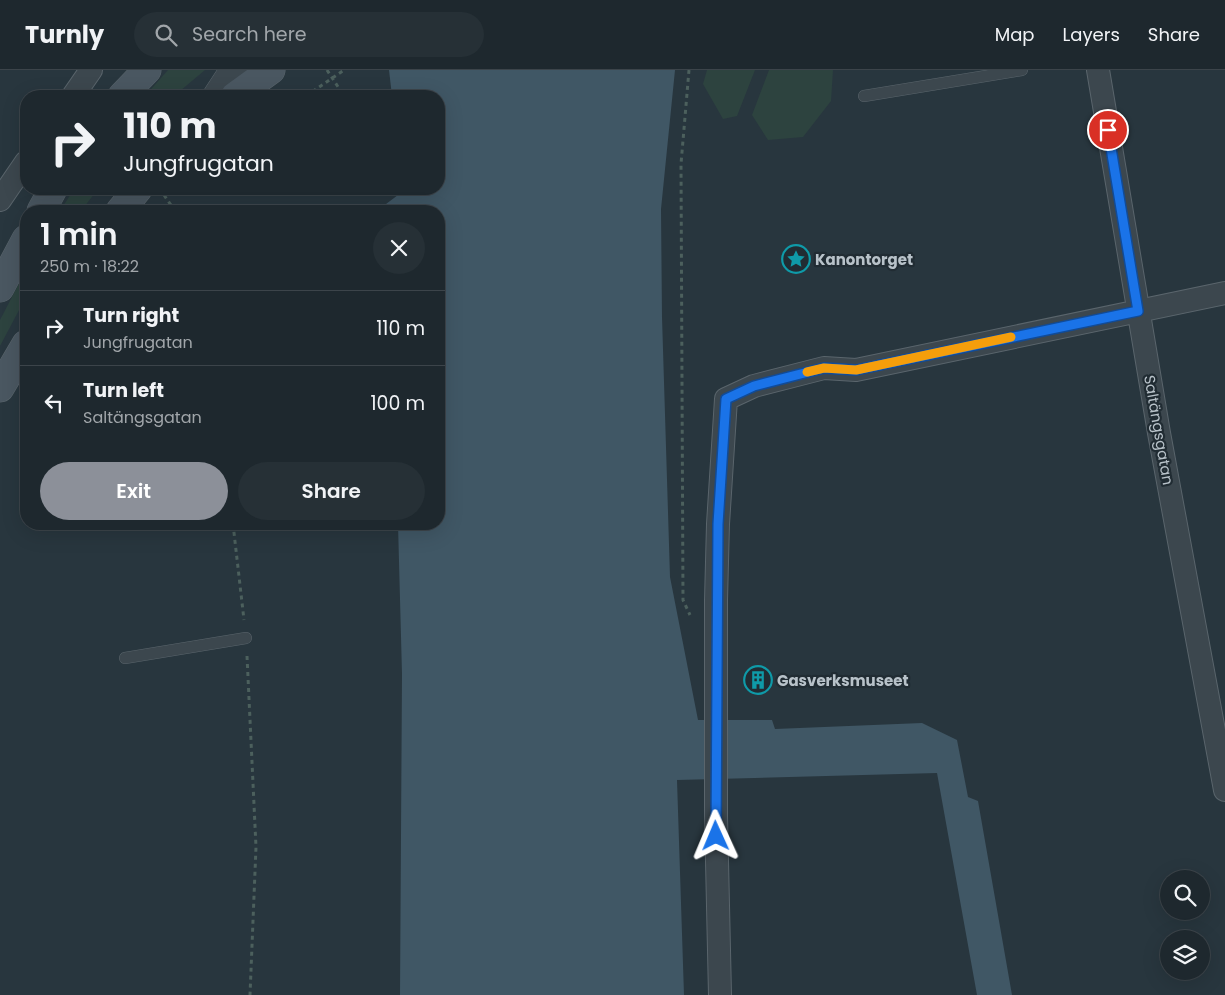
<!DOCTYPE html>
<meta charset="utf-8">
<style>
:root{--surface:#1e282e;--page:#263036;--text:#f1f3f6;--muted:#a1a6aa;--line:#3c444a;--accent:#8c9099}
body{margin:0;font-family:Poppins,sans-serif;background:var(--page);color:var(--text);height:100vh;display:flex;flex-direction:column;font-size:19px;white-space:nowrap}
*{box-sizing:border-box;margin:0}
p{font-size:16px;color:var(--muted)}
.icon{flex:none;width:28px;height:28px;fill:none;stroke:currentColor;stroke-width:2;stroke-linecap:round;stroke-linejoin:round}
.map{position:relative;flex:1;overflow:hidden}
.details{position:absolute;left:20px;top:135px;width:425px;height:325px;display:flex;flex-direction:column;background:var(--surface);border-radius:20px;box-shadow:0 5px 20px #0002,0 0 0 1px var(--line)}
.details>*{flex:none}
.banner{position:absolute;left:20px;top:20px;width:425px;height:105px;border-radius:20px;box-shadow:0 5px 20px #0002,0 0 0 1px var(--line);background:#1e282e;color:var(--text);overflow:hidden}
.buttons{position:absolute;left:1160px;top:800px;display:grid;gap:10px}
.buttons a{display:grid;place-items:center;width:50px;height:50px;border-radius:50%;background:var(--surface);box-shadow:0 5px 20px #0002,0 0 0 1px var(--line);font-size:25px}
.pin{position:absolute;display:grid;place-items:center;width:42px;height:42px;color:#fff;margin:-21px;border:2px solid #fff;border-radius:50%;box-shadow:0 1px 5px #0007}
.me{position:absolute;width:55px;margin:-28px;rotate:359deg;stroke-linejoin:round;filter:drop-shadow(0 0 4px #0008)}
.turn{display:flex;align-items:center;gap:18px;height:105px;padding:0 20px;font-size:22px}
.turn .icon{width:65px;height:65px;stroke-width:2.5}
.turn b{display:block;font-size:35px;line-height:42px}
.round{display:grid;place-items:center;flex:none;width:52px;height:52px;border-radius:26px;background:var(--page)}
.summary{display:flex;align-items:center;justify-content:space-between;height:85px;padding:0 20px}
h1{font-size:30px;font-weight:600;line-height:38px}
.action{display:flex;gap:10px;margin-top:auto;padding:10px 20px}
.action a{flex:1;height:58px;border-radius:30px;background:var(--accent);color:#fff;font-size:20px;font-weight:600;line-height:58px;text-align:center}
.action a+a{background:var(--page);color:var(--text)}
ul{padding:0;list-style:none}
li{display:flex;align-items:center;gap:15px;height:75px;padding:0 20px;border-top:1px solid var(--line)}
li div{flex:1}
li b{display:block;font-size:19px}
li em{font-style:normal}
header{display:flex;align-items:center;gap:30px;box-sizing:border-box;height:70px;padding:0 25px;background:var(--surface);border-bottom:1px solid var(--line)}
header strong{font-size:24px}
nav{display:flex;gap:28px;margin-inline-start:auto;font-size:18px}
.search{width:350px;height:45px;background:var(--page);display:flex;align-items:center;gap:12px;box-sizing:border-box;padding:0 18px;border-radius:28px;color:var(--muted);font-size:19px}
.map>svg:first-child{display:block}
.green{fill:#2d433f}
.water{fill:#405765}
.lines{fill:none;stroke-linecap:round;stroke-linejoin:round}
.service-casing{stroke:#5a656c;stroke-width:12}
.minor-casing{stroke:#5a656c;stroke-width:24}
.tertiary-casing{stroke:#5a656c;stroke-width:29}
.secondary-casing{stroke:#5a656c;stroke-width:29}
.path{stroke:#4c605d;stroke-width:3;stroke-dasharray:4 4;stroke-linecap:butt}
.service{stroke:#3c474e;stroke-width:11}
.minor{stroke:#3c474e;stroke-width:22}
.tertiary{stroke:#3c474e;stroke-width:28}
.secondary{stroke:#4a5761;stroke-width:28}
.route-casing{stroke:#114b97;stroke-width:12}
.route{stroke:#1a73e8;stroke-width:9}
.slow{stroke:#f59e0b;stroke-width:9}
.labels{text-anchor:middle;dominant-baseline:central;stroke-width:4.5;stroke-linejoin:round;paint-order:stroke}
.poi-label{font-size:15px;font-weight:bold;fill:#b8c2c9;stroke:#212c33;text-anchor:start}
.street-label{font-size:15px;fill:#b8c2c9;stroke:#212c33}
</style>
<header>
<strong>Turnly</strong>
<div class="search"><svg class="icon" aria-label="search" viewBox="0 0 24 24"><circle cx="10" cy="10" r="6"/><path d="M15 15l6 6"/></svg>Search here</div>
<nav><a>Map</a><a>Layers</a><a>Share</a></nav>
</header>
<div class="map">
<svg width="1225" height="925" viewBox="0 0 1225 925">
<rect width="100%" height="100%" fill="#28363e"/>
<!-- green -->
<path class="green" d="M168 0H205L174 26H145Z
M707 0H755L737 46 723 49 703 14Z
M769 0H833L831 31 803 67 768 70 752 45Z
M74 119H98L81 141H60Z
M26 200V227L0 276V250Z"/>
<!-- water -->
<path class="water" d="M389 0H675L661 139 662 247 670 507 698 650H772L775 659 922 653 957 670 968 727 978 731 1012 925H977L937 703 677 710 684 925H400L402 604 398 454H439V141H386V134L398 125 394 119H439V26H392Z"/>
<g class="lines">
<defs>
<path id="service" d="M864 26 1022 0
M125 588 246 568"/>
<path id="minor" d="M1098 0 1159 363 1225 720
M73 26 91 0
M0 130 26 92
M720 925 716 746V530L718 454 726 329 754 316 824 298 856 300 1225 223"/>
<path id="tertiary" d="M217 26 234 0"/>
<path id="secondary" d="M122 26 147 0
M235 26 271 0
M41 141 53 119
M120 141 138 119
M0 218 26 169
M0 318 26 274"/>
</defs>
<!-- service casing -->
<use href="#service" class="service-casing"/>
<!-- minor casing -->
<use href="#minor" class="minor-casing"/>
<!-- tertiary casing -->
<use href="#tertiary" class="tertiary-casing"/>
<!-- secondary casing -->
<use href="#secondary" class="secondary-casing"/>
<!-- path -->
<path class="path" d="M327 0 344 26
M689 0 681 94 683 530 690 545
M306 26 344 0
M164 125 175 141
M165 125 201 119
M233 454 244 550
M247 586 256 777 250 925"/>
<!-- service -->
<use href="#service" class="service"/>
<!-- minor -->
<use href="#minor" class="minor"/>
<!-- tertiary -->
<use href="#tertiary" class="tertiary"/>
<!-- secondary -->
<use href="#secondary" class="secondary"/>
</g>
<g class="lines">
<defs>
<path id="route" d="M716 766 718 454 726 329 754 316 824 298 856 300 1138 241 1108 60"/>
</defs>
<!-- route casing -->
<use href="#route" class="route-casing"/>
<!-- route -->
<use href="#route" class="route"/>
<!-- slow -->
<path class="slow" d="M807 302 824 298 856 300 1011 267"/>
</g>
<!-- icons -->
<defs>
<symbol id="sight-ring" viewBox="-11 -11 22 22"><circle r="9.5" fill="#212c33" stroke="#0f9aa8" stroke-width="1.5"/><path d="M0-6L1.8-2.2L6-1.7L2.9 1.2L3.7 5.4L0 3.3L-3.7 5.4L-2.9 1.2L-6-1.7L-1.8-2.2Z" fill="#0f9aa8"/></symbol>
<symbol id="building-ring" viewBox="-11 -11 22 22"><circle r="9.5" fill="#212c33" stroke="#0f9aa8" stroke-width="1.5"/><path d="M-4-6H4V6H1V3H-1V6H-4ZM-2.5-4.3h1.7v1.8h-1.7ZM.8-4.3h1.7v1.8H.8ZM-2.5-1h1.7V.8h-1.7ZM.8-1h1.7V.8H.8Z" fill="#0f9aa8"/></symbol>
</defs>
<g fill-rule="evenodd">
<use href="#sight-ring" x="780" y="173" width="32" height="32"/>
<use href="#building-ring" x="742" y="594" width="32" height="32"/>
</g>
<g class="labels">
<!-- poi labels -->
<g class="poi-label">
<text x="815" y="189">Kanontorget</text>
<text x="777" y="610">Gasverksmuseet</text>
</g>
<!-- street labels -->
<g class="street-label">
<text transform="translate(1159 360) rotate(80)">Saltängsgatan</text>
</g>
</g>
</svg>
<div class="buttons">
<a><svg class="icon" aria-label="search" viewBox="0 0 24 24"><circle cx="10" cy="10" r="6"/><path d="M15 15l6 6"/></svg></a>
<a><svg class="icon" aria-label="layers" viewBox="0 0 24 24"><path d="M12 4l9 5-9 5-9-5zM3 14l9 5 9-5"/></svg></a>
</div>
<div class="pin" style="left:1108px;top:60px;background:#d93025"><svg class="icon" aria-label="arrive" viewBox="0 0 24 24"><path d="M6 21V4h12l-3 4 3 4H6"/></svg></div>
<svg class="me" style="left:716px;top:766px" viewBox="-20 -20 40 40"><path d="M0-17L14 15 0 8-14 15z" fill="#1a73e8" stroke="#fff" stroke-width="4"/></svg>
<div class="banner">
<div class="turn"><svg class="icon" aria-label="right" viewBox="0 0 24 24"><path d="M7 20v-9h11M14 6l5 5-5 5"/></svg><div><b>110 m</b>Jungfrugatan</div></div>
</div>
<section class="details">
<div class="summary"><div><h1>1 min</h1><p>250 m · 18:22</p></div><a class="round"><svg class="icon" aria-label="close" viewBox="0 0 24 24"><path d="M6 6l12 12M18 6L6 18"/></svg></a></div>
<ul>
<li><svg class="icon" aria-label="right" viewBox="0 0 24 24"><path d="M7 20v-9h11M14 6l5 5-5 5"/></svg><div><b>Turn right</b><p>Jungfrugatan</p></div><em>110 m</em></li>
<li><svg class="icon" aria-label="left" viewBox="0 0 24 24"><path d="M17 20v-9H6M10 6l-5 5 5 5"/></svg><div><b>Turn left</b><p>Saltängsgatan</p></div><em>100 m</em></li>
</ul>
<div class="action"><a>Exit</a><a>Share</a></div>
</section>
</div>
